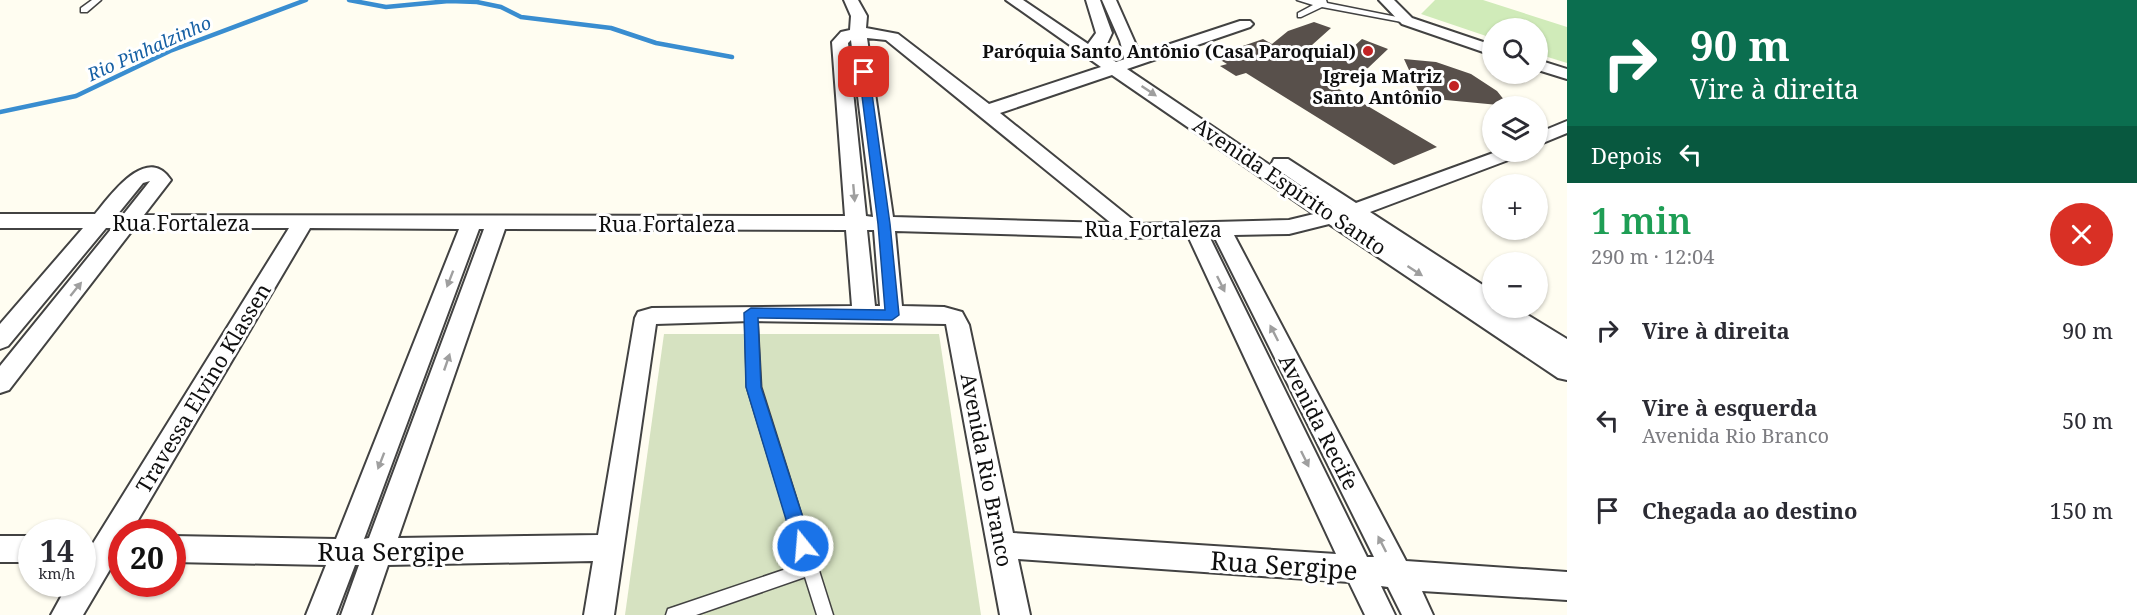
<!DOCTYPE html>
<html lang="pt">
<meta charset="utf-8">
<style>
:root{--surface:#fff;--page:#f2f2f3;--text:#2b2b33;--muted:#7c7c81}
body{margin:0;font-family:"Noto Serif",serif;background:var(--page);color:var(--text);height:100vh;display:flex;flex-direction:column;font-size:22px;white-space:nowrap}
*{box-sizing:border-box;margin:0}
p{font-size:20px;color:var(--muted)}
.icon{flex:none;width:33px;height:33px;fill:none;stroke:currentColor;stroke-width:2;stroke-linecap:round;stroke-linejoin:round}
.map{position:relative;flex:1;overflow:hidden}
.side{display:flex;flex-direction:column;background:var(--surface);width:570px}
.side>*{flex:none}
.guide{background:#0b6e4f;color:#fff;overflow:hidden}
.fabs{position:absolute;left:1482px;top:18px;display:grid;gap:12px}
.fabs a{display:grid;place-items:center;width:66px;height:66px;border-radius:50%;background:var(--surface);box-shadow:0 2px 4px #0004;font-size:30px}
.speed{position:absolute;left:18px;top:519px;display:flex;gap:12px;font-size:30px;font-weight:700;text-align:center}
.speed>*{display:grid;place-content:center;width:78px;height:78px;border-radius:50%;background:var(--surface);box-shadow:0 2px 4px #0004;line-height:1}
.speed small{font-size:15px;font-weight:400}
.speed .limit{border:9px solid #d22;background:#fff;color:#111}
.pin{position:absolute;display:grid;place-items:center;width:51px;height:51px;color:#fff;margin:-26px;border-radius:12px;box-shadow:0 3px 9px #0006}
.me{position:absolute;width:66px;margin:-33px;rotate:343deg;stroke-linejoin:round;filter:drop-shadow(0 0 4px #0008)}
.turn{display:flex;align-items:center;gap:21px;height:126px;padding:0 24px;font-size:27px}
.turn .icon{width:78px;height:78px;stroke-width:2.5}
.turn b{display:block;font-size:42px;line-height:51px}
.then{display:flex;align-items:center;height:57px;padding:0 24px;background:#0003;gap:12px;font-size:22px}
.round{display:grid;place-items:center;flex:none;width:63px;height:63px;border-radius:32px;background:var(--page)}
.summary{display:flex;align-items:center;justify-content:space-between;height:102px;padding:0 24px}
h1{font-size:36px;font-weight:600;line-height:45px;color:#1e9e55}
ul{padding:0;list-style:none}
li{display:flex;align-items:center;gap:18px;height:90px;padding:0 24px}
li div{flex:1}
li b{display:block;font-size:22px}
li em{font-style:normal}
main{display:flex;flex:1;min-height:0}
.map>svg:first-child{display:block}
.green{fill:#d0ebb9}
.cemetery{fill:#d6e2c1}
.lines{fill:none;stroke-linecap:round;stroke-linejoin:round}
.stream{stroke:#398dd0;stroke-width:4.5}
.building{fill:#58504b}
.service-casing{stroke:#424242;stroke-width:3}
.minor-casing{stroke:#424242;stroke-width:4}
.service{fill:#fff;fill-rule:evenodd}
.minor{fill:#fff;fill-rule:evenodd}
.oneway{fill:#9f9f9f}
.route{fill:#1a73e8;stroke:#114b97;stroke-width:1.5}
.poi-dot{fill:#c22324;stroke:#fff;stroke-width:2}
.labels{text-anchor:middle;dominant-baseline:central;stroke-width:6;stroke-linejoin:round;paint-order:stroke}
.far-water-label{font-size:18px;font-style:italic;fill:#155fa4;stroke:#fff}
.far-poi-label{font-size:18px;font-weight:bold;fill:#0f0f0f;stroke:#fff;text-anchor:end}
.street-label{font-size:21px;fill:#0f0f0f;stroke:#fff}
.near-street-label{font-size:26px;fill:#0f0f0f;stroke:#fff}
</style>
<main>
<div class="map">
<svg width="1567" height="615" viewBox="0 0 1567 615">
<rect width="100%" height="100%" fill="#fffdf1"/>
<!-- green -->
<path class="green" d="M1435 0H1483L1567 27V63L1538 54V28H1492V38L1421 14Z"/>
<!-- cemetery -->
<path class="cemetery" d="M664 334H939L981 615H625Z"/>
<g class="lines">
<!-- stream -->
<path class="stream" d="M349 0 386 7 449 1 477 2 501 7 521 17 611 28 656 43 732 57
M0 112 76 96 170 51 306 0"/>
</g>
<!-- building -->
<path class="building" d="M1314 22 1331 28 1312 45 1339 60 1362 39 1388 49 1368 68 1327 82 1437 147 1394 165 1246 73 1236 76 1220 66 1227 64 1214 56 1263 39 1272 44 1288 31Z
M1404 59 1436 62 1471 74 1497 91 1509 106 1435 99 1419 92Z"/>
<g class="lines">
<defs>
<path id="service" d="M92 0H101L87 12H81V8Z
M1297 0H1326L1327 3 1407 19 1411 21 1407 23 1322 7 1301 17H1298V13L1313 5Z
M751 309 757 313 761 387 833 615H817L805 577 696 615H666L668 609 674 607 801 564 747 387 745 313Z"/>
<path id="minor" d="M844 0H858L867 16 866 28 898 34 989 104 1101 67 1006 0H1023L1088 44 1096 33 1086 0H1100L1112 33 1106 46 1099 51 1116 62 1125 59 1120 41 1102 0H1116L1140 54 1240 21H1250L1253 24 1250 27 1127 69 1335 209 1274 167 1272 163 1274 159H1288L1356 203 1496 152H1521L1519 156 1370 212 1492 291V308H1516L1567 339V380L1558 378 1329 224 1289 234 1234 235 1406 561 1567 572V600L1422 591 1433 615H1402L1388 587 1381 586 1395 615H1365L1349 582 1018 559 1030 615H1000L946 324 751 321 656 324 614 615H584L593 561 388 565 371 615H341L359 565H355L336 615H306L326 565 172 562V536L336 539 459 229 310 228 131 532H122V549L83 615H51L68 584H82V561L289 228H134L9 390 0 393V366L112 228H106L8 346 0 349V324L83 228H0V214H95C110 196 147 143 171 180L144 215 845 216 832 42 841 32 850 30 851 16ZM867 38 886 40 1111 223 893 217ZM851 40 873 217 866 216 848 43ZM1112 75 1314 214 1289 220 1138 224 1000 113ZM150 181 123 215H117L143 183ZM479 229H484L369 538 364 539ZM505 229 846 230 852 306 652 308 638 312 635 318 598 535 398 538ZM867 230H874L880 306H875ZM895 231 1133 238 1188 236 1336 554 1013 533 969 325 962 312 944 307 902 306ZM1209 236H1214L1374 557H1367Z
M1379 0H1394L1412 18 1492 45V55L1402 24Z
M1538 60 1567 69V79L1538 70Z
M1567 121V133L1538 145V133Z
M0 536H32V562H0Z"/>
</defs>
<!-- service casing -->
<use href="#service" class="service-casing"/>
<!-- minor casing -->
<use href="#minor" class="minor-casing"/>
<!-- service -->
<use href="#service" class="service"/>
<!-- minor -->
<use href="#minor" class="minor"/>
</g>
<!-- one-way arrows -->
<defs><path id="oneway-solid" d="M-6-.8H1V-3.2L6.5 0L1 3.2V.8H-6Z" transform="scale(1.5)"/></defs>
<g class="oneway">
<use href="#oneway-solid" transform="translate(1149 91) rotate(34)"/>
<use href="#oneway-solid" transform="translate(854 193) rotate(85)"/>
<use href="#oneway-solid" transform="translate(1415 271) rotate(33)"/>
<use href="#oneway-solid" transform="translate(450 279) rotate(111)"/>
<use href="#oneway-solid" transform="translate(1221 284) rotate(64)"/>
<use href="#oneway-solid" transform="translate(76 289) rotate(-51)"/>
<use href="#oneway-solid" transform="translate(1274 333) rotate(-117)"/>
<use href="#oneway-solid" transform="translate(447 362) rotate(-71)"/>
<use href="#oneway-solid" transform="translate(1305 459) rotate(64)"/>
<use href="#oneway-solid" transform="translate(381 461) rotate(111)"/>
<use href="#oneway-solid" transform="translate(1382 544) rotate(-117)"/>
</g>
<!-- route -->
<path class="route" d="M864 69 869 72 890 224 899 315 892 320 758 318 761 387 812 546 809 552 803 554 797 552 794 546 746 387 744 313 751 308 885 310 878 224 859 72Z"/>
<!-- markers -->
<g class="poi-dot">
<circle cx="1368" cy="51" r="6"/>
<circle cx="1454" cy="86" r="6"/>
</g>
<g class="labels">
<!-- far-water labels -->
<g class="far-water-label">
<text transform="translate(149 48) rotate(-24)">Rio Pinhalzinho</text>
</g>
<!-- far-poi labels -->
<g class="far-poi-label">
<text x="1356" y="51">Paróquia Santo Antônio (Casa Paroquial)</text>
<text x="1442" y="76">Igreja Matriz<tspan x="1442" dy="21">Santo Antônio</tspan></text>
</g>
<!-- street labels -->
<g class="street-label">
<text transform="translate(1290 186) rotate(34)">Avenida Espírito Santo</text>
<text x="181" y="223">Rua Fortaleza</text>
<text x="667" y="224">Rua Fortaleza</text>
<text x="1153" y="229">Rua Fortaleza</text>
<text transform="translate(203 388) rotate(-59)">Travessa Elvino Klassen</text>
<text transform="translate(1319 422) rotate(63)">Avenida Recife</text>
<text transform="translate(987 470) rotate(79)">Avenida Rio Branco</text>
</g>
<!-- near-street labels -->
<g class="near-street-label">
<text x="391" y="551">Rua Sergipe</text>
<text transform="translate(1284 565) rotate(4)">Rua Sergipe</text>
</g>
</g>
</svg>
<div class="fabs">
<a><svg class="icon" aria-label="search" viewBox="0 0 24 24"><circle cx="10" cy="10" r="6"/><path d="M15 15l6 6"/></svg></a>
<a><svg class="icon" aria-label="layers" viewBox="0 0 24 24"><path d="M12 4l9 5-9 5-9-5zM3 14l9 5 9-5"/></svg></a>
<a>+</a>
<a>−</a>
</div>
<div class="speed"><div>14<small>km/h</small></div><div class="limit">20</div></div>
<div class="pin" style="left:864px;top:72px;background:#d93025"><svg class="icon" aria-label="arrive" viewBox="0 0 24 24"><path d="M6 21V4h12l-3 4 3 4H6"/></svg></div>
<svg class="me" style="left:803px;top:546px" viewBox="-20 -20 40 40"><circle r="17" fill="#1a73e8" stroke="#fff" stroke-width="3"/><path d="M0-11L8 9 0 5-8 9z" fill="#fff"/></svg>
</div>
<section class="side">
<div class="guide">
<div class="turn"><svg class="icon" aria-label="right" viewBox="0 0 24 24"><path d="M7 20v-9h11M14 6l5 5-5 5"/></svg><div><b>90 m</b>Vire à direita</div></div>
<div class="then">Depois<svg class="icon" aria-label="left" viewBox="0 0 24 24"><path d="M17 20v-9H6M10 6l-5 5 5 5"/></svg></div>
</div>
<div class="summary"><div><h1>1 min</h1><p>290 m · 12:04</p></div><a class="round" style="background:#d93025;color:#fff"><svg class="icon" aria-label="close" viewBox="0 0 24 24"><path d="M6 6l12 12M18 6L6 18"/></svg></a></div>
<ul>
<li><svg class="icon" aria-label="right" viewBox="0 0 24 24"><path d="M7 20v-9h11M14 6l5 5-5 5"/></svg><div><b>Vire à direita</b></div><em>90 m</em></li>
<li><svg class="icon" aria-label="left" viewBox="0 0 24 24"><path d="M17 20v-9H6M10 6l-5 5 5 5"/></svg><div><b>Vire à esquerda</b><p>Avenida Rio Branco</p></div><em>50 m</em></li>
<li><svg class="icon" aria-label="arrive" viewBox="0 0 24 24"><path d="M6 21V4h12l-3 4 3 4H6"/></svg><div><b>Chegada ao destino</b></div><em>150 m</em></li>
</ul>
</section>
</main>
